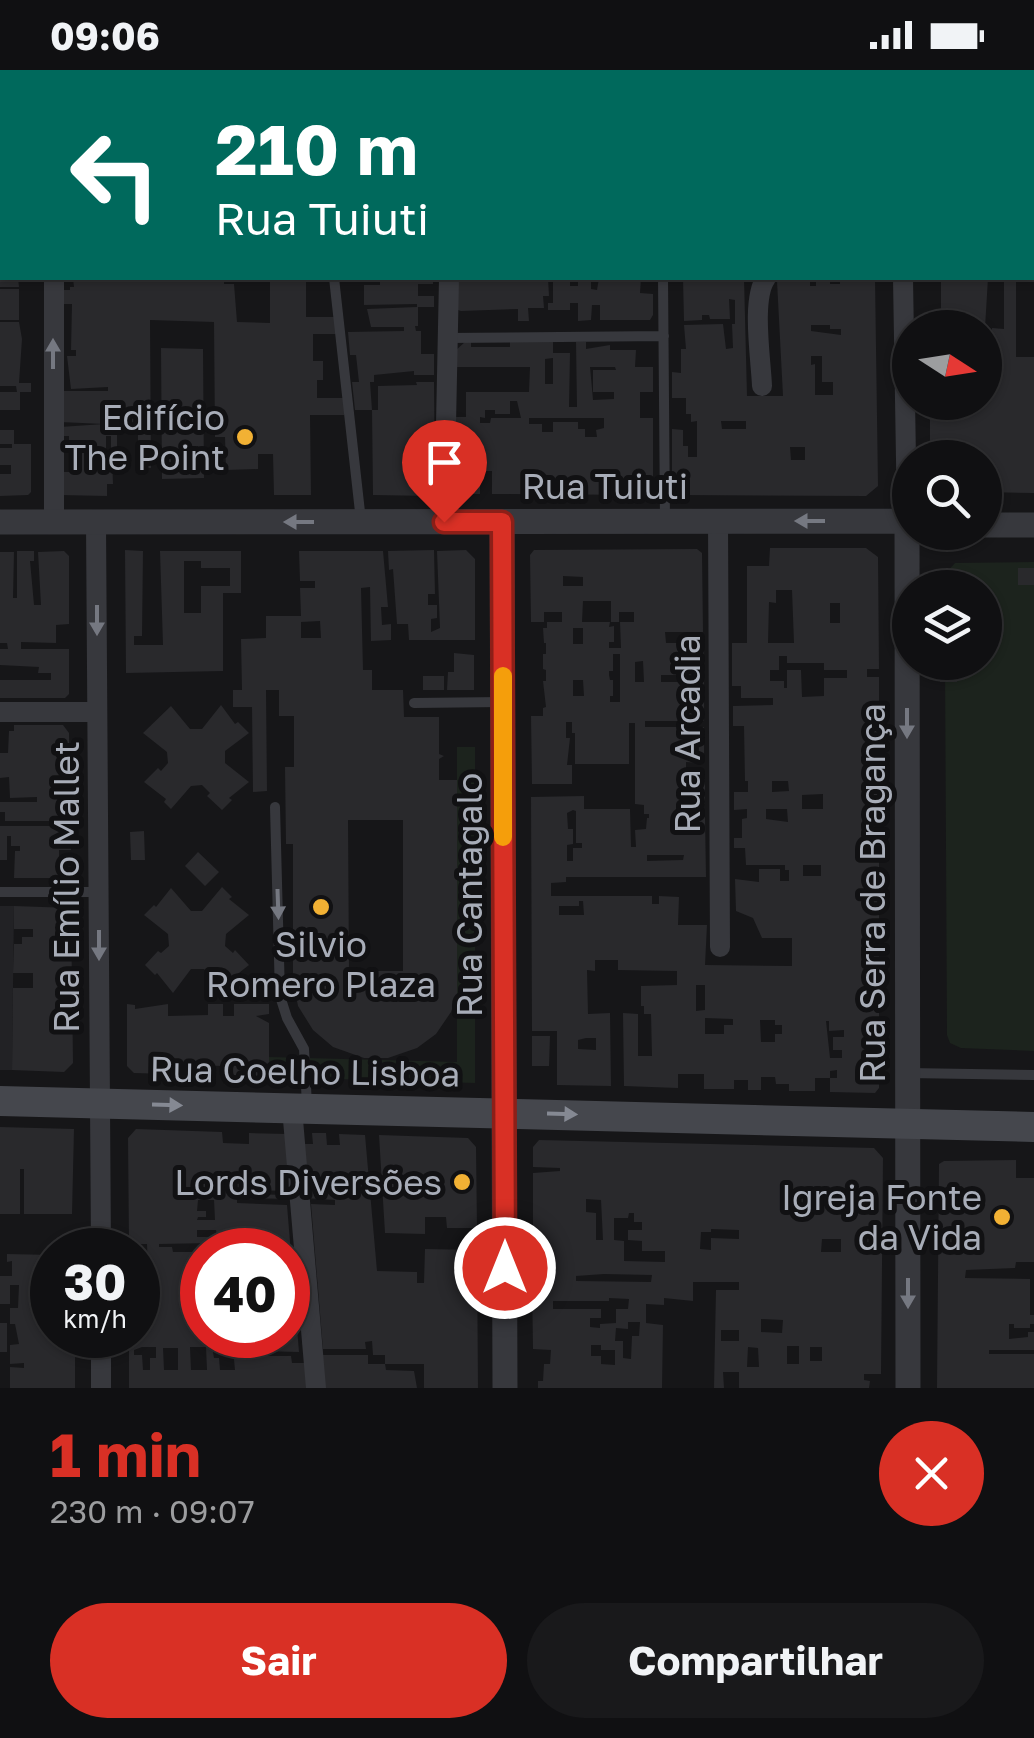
<!DOCTYPE html>
<html lang="pt">
<meta charset="utf-8">
<style>
:root{--surface:#101012;--page:#19191b;--text:#f1f3f6;--muted:#9c9d9f;--line:#303032;--accent:#d93025}
body{margin:0;font-family:"Golos Text",sans-serif;background:var(--page);color:var(--text);height:100vh;display:flex;flex-direction:column;font-size:38px;white-space:nowrap}
*{box-sizing:border-box;margin:0}
p{font-size:32px;color:var(--muted)}
.icon{flex:none;width:55px;height:55px;fill:none;stroke:currentColor;stroke-width:2;stroke-linecap:round;stroke-linejoin:round}
.map{position:relative;height:1318px;overflow:hidden}
.side{display:flex;flex-direction:column;background:var(--surface);flex:1}
.side>*{flex:none}
.guide{position:absolute;left:0px;top:0px;width:1035px;height:210px;box-shadow:0 2px 8px #0004,0 0 0 2px var(--line);background:#00695c;color:#fff;overflow:hidden}
.needle{width:65px;rotate:102deg}
.tools{position:absolute;left:892px;top:240px;display:grid;gap:20px}
.tools a{display:grid;place-items:center;width:110px;height:110px;border-radius:50%;background:var(--surface);box-shadow:0 2px 8px #0004,0 0 0 2px var(--line);font-size:50px}
.speed{position:absolute;left:30px;top:1158px;display:flex;gap:20px;font-size:50px;font-weight:700;text-align:center}
.speed>*{display:grid;place-content:center;width:130px;height:130px;border-radius:50%;background:var(--surface);box-shadow:0 2px 8px #0004,0 0 0 2px var(--line);line-height:1}
.speed small{font-size:25px;font-weight:400}
.speed .limit{border:15px solid #d22;background:#fff;color:#111}
.pin{position:absolute;display:grid;place-items:center;width:85px;height:85px;color:#fff;margin:-102px -42px;border-radius:50% 50% 50% 0;rotate:-45deg;box-shadow:0 0 10px #0007}
.pin .icon{rotate:45deg}
.me{position:absolute;width:110px;margin:-55px;rotate:0deg;stroke-linejoin:round;filter:drop-shadow(0 0 8px #0008)}
.turn{display:flex;align-items:center;gap:35px;height:210px;padding:0 50px;font-size:45px}
.turn .icon{width:130px;height:130px;stroke-width:2.5}
.turn b{display:block;font-size:70px;line-height:85px}
.round{display:grid;place-items:center;flex:none;width:105px;height:105px;border-radius:52px;background:var(--page)}
.headline{display:flex;align-items:center;justify-content:space-between;height:170px;padding:0 50px}
h1{font-size:60px;font-weight:700;line-height:75px;color:var(--accent)}
.button{display:flex;gap:20px;margin-top:auto;padding:20px 50px}
.button a{flex:1;height:115px;border-radius:60px;background:var(--accent);color:#fff;font-size:40px;font-weight:700;line-height:115px;text-align:center}
.button a+a{background:var(--page);color:var(--text)}
.status{display:flex;justify-content:space-between;align-items:center;height:70px;padding:0 50px;background:var(--surface);direction:ltr}
.status svg{height:28px;fill:currentColor}
.map>svg:first-child{display:block}
.built{fill:#222225}
.green{fill:#1c231d}
.building{fill:#29292c;fill-rule:evenodd}
.lines{fill:none;stroke-linecap:round;stroke-linejoin:round}
.service{stroke:#37383d;stroke-width:10}
.minor{stroke:#37383d;stroke-width:20}
.tertiary{stroke:#37383d;stroke-width:25}
.secondary{stroke:#45474d;stroke-width:30}
.oneway{fill:#757881}
.oneway2{fill:#858993}
.route-casing{stroke:#8d1f18;stroke-width:25}
.route{stroke:#d93025;stroke-width:18}
.slow{stroke:#f59e0b;stroke-width:18}
.poi-dot{fill:#f2b134;stroke:#111113;stroke-width:4}
.labels{text-anchor:middle;dominant-baseline:central;stroke-width:10;stroke-linejoin:round;paint-order:stroke}
.poi-label{font-size:35px;fill:#a8adb8;stroke:#111113;text-anchor:end}
.street-label{font-size:35px;fill:#a8adb8;stroke:#111113}
</style>
<div class="status"><b>09:06</b><svg viewBox="0 0 49 12"><path d="M0 12V9h3v3zM5 12V6h3v6zM10 12V3h3v9zM15 12V0h3v12zM26 1h20v11H26zM47 4h2v5h-2z"/></svg></div>
<div class="map">
<svg width="1034" height="1318" viewBox="0 0 1034 1318">
<rect width="100%" height="100%" fill="#161618"/>
<!-- built -->
<path class="built" d="M517 0H1034V30L1033 33 1032 2H516Z
M0 836H14L12 1000H0Z"/>
<!-- green -->
<path class="green" d="M1034 492V981L961 978 950 973 947 965 945 593 985 592V518L944 517V505L955 493Z
M457 677H475V1013L269 1007V987L457 992Z"/>
<!-- building -->
<path class="building" d="M0 208H18L19 217H0Z
M73 208H224V214H234L237 252 270 253V208H306V247H339V264H313V291H323V310H317V328H345L344 345H310L311 425H274L273 384H258V399L226 400 225 367H215L214 252 150 250 151 398H138V361H117V384H111V366H106V388H112L113 414H107V426L60 425V402H69V366H60V357L104 354 60 352 59 321H108V317L71 319 67 286H76V280H71L72 234H58V220H70V217H74Z
M380 208H433V214H418V226H434V237H418V256H415L416 261H421V284H434V305H414V301L374 305V312H370L372 340H355L352 312H359L356 285H350L348 262 404 261V257H371L367 239 417 237V234L364 235V215H380Z
M460 208H480V210L548 208 549 226H543L544 238H528L529 251H518V239L461 241 455 239V211L461 210Z
M553 208H570V216H578V208H591V219L597 220 599 208H641L640 223 653 224V245L650 250H600V235H592L591 250 578 251V233H570V240H548V233H553Z
M683 208H744L747 326H783L777 211 810 210V216H816V210L830 208V214H840V208H875L878 416 866 426 681 425 672 416V359L683 360V376H688V387H697V351L691 352V344H686V328H672V302L681 303V279H686L684 255 723 254 726 279 733 278 732 254H735V230L729 229 730 249H710L709 245H702V250L684 251ZM811 255H830V259H841V265L811 261ZM811 286H822V312H833V325H815V294L811 295ZM721 351H746V359H722ZM790 377H805V390H791Z
M941 208H988L985 258H941Z
M1004 208H1016V287H1034V423L985 422V388H930V332H985V272H992V258L1004 259Z
M0 219H19V250H0Z
M0 252H19L22 269 19 313H31V322H17L16 316H0Z
M465 272H471V277H510V272H553V283H570L569 337H577L576 272H586V279L610 275V280H636L635 297H653V322H640V348H653V419L649 425 492 424V401H480V424H464L455 414V347H466V322H529L530 297H455V281ZM553 288V314H545V289ZM590 297H615L616 300H593V322H614V329L593 330ZM510 331H517L521 348H491L490 353H480V347L485 348V340H495V344H510ZM529 348H604V358L596 360 597 367H585V359H578V352H553V362H542V354H529Z
M161 278 203 279 204 408 162 409Z
M416 312H434L435 417 431 426 373 425 372 340H378V316L417 315Z
M0 322H20V340H0Z
M0 360H14V374H31V422L28 425 0 426V404H11V395H0V378H12V374H0Z
M770 478H866L878 487 879 599H867V607H879V1018L875 1023 830 1022V1008H837V1000L830 1001V1008H815V1021H789V1014H776L775 1007H761V1020H748V1010H734V1019H704V1004H678V1018L624 1016 623 943 638 944V986H652L651 944H644V936H641V916L677 915V901L618 900V890H595V901L587 900 588 944 610 943 611 1016 557 1015V961H532L531 727 584 726V739H630L631 777H636L635 760 646 759 647 748H649V744H644V735L635 734V653H629V694H575V663H572V652H566V668H570L567 695H572V714H532L531 646H543V638L546 637 543 611H546V600L543 599V584H546V573H544L543 558H547V552H562V542H544V552H531L530 485 534 480 697 479 702 483 703 562H665L666 573H683V566H703L704 591H691V605H661V612H704V651H645V657H704V684L701 683V693L686 692V700H701V709H705V734H685V747H705L706 807H566V812L551 813V826H652V834H659V826L679 827 678 855H707L705 895 792 896V868H762L753 848 736 841 735 809 759 812V799H780V811H789V800H785V795H746L745 778H734V768H742V749L747 748V739L734 740V722H748V711H745L744 656H733V636L773 635V628H741V616H732V573H747V496H769ZM563 506 583 507V516H563ZM776 520H792L794 573H768L769 532 776 533ZM583 531H611V552H619V542H634V552H620L621 578H609V572H614V556L609 557 610 552H582ZM830 533H840V553H830ZM573 558H583V574H573ZM613 584H620V632H610V626H613V610H610L609 605V601H613ZM779 586H787V593H824V600H847V608H824V626L802 627 801 600H787V618H784V611H770V600H779ZM643 591 644 612H635V592ZM573 610H583L584 626H573ZM772 711H788L789 721 772 722ZM823 724V739H802V725ZM766 739H787L788 752 766 749ZM573 740 576 741V773H582V778H573V791H567V775L573 774V759H568L567 743ZM647 785H684L683 790 647 791ZM803 795H821V806H803ZM579 831H583L584 845H559V836H579ZM696 915H705V940L696 941ZM705 948 733 949V955H724V964H705ZM760 950H775V955H782V964H775V972H761ZM826 951H829V961L844 960V967H833V980H842V988H830ZM586 968H596V980L578 979V970Z
M125 480 143 481 142 566H134V575H163L160 481H241V523H223V601L126 603ZM184 491H201V498H230V516H201V543H184Z
M434 480 435 524H428V535H437V548L431 549V562L440 558 437 481 466 480 475 489V570H409L408 554H397L393 499 389 500 388 481Z
M17 481H34V491H30L34 535H41L38 482 64 481 69 486V554L56 555V573L21 572V579H69V624L65 628H0V610H51V603H38L39 597 0 595V579H8L7 573H0V482H14L13 528H17Z
M299 481H383L388 537H381L382 555 391 554V570L371 571 370 517 361 518 363 600H372V620H403L404 647H439V684L444 686 439 689V710H457V925L451 942 436 964 417 978 388 988H364L333 977 313 960 298 936 293 910V774H286L285 697H294V646H279V620H266L267 721 253 722 252 637H233V620H242L241 569 266 568V546H301L300 518H315V511H300ZM320 551 321 568H301V552ZM348 750H403V901H349Z
M1018 498H1034V515H1018Z
M454 583 474 585V620H447L448 602H454Z
M940 592H958L957 612H940Z
M423 606H444V620H423Z
M221 635 235 654 238 652 249 663 225 681V693L249 712 229 728 232 730 222 740 207 726 210 723 202 715 191 716 171 739 164 732 166 729 144 712 158 698 161 701 168 693 167 682 143 663 171 636 190 659H202Z
M14 655H63L69 663 71 780H59V808H14L15 781H20V776H11V766H7V790H0V756H52V751H5V742H0V732H37V727L10 728 9 707 0 708V683H8L9 661H14Z
M144 761 145 790H131L130 762Z
M198 782 219 802 205 816 185 796Z
M222 817 232 827 229 829 249 845 226 864 225 876 233 883 235 880 249 895 230 910 232 912 222 922 204 899H191L173 923 157 903 155 905 145 895 158 881 161 883 169 876 168 864 144 845 154 835 156 837 171 818 191 841H202Z
M14 836 71 838 73 993 64 1002 12 1000 13 918H33V903H13L14 874H22V867H33V859H14Z
M127 934 135 935V939L168 934V946L208 945V934H223V946H234V934H269V944L256 946 269 953V1007L222 1006V996L168 994V1004L134 1003 127 996Z
M532 966H550L549 996H532Z
M0 1057 74 1059 72 1144H24V1099H20V1144H0Z
M136 1059 222 1062 223 1073 249 1074V1063L287 1064 291 1121 235 1120 236 1124 291 1125 292 1129 237 1128V1133L287 1135 299 1282 260 1281V1286H291L292 1293H307L309 1318H129V1265H138V1203H148L147 1174H129L128 1068ZM198 1130H214L215 1150H197L198 1147H206V1141H197ZM197 1160H216L219 1180H243V1176H247V1180H288V1265H202V1248H196V1240H202V1227H178V1220H202V1182H173L172 1177H159V1174L212 1173V1167H197ZM142 1277H156V1288H150V1300H143L142 1285H134V1280ZM190 1277H206L207 1300H191ZM212 1277 233 1278 235 1300H220L219 1288H214ZM163 1278H178V1300H164Z
M312 1063H326L327 1075H340L339 1064 365 1065 377 1201 417 1202V1213H424L425 1179 477 1180 478 1318H424V1294H385V1285H373L372 1271 365 1272 366 1279H323L311 1134 335 1135V1130L305 1128 301 1074H313Z
M379 1065 468 1068 476 1077 477 1158H447L446 1147H425V1164L385 1163Z
M539 1070 874 1078 883 1088 881 1304H864V1310L870 1311 869 1318H739V1302H723L724 1318H714L716 1220H739V1212H693V1231L664 1228V1235L646 1234V1253L663 1255 662 1318H538V1311H543L544 1294H550L551 1280 533 1279 532 1211H537V1201H544V1189H533V1103L560 1101V1098L533 1097V1077ZM586 1129 601 1130 603 1170H596V1143L586 1142ZM629 1143H634V1152H642V1160H628V1170L642 1171V1181H665V1192L624 1191V1171L614 1170V1148H628ZM711 1159 739 1160V1169L711 1168V1180L700 1179 701 1162H711ZM822 1169H841V1182H821ZM604 1204 652 1205 651 1212 576 1211V1206ZM609 1228 629 1229 628 1239H616V1253L600 1254V1258L590 1257V1248H601V1239H553V1231H609ZM761 1249 783 1250 782 1263 761 1262ZM628 1252H640L639 1266H632L631 1289 623 1288V1271H615L616 1258 628 1259ZM721 1260H739V1271H721ZM591 1275H601V1280H615V1295L601 1294V1286H591ZM787 1276H799V1294H787ZM748 1277 758 1278 759 1297H747ZM810 1277H822V1291H810Z
M1016 1090V1108H1034V1192H1016L1015 1198 966 1200 965 1208 1030 1209V1245H1034V1254H1030V1258H1014V1254H1009V1269L1028 1267V1262H1034V1280H989V1284H1034V1318H937L939 1094 944 1091Z
M7 1184 52 1185V1222H37V1242L52 1241V1265H75V1318H10V1297L24 1298V1293L10 1294V1275L19 1274 15 1254H10V1238H18L19 1215H10V1234H0V1206H12V1191L7 1192Z
M0 1253H7V1282H0Z
M319 1285H368V1294H385L386 1300 414 1301 417 1318H323Z"/>
<g class="lines">
<!-- service -->
<path class="service" d="M334 208 361 451
M663 208 665 450
M447 268 664 266
M414 633 502 632
M275 737 280 926 287 948 304 979 307 1035
M0 822H98
M908 1003 1034 1005"/>
<!-- minor -->
<path class="minor" d="M487 2 488 0
M1032 65H1034
M0 112 2 114
M903 208 907 450
M762 316C761 289 751 229 766 208
M718 451 720 877
M54 452V208
M444 452 449 208
M96 453 101 1180
M0 642H97
M292 1038 316 1318
M101 1265V1318"/>
<!-- tertiary -->
<path class="tertiary" d="M907 450 908 1318
M0 452 910 451
M502 452 505 1318
M985 455H1034"/>
<!-- secondary -->
<path class="secondary" d="M0 1031 1034 1057"/>
</g>
<!-- one-way arrows -->
<defs><path id="oneway-solid" d="M-6-.8H1V-3.2L6.5 0L1 3.2V.8H-6Z" transform="scale(2.5)"/></defs>
<g class="oneway">
<use href="#oneway-solid" transform="translate(53 284) rotate(-90)"/>
<use href="#oneway-solid" transform="translate(810 451) rotate(180)"/>
<use href="#oneway-solid" transform="translate(299 452) rotate(180)"/>
<use href="#oneway-solid" transform="translate(97 550) rotate(90)"/>
<use href="#oneway-solid" transform="translate(907 653) rotate(90)"/>
<use href="#oneway-solid" transform="translate(278 834) rotate(88)"/>
<use href="#oneway-solid" transform="translate(99 875) rotate(90)"/>
<use href="#oneway-solid" transform="translate(908 1223) rotate(90)"/>
</g>
<g class="oneway2">
<use href="#oneway-solid" transform="translate(167 1035) rotate(2)"/>
<use href="#oneway-solid" transform="translate(562 1044) rotate(2)"/>
</g>
<g class="lines">
<defs>
<path id="route" d="M444 452H502L505 1198"/>
</defs>
<!-- route casing -->
<use href="#route" class="route-casing"/>
<!-- route -->
<use href="#route" class="route"/>
<!-- slow -->
<path class="slow" d="M503 606V767"/>
</g>
<!-- markers -->
<g class="poi-dot">
<circle cx="245" cy="367" r="10"/>
<circle cx="321" cy="837" r="10"/>
<circle cx="462" cy="1112" r="10"/>
<circle cx="1002" cy="1147" r="10"/>
</g>
<g class="labels">
<!-- poi labels -->
<g class="poi-label">
<text x="225" y="347">Edifício<tspan x="225" dy="40">The Point</tspan></text>
<text x="321" y="874" text-anchor="middle">Silvio<tspan x="321" dy="40">Romero Plaza</tspan></text>
<text x="442" y="1112">Lords Diversões</text>
<text x="982" y="1127">Igreja Fonte<tspan x="982" dy="40">da Vida</tspan></text>
</g>
<!-- street labels -->
<g class="street-label">
<text x="605" y="416">Rua Tuiuti</text>
<text transform="translate(687 664) rotate(-90)">Rua Arcadia</text>
<text transform="translate(66 817) rotate(-90)">Rua Emílio Mallet</text>
<text transform="translate(872 823) rotate(-90)">Rua Serra de Bragança</text>
<text transform="translate(469 825) rotate(-90)">Rua Cantagalo</text>
<text transform="translate(305 1001) rotate(1)">Rua Coelho Lisboa</text>
</g>
</g>
</svg>
<div class="tools">
<a><svg class="needle" viewBox="-14 -14 28 28"><path d="M0-13l5 13h-10z" fill="#e53935"/><path d="M0 13l5-13h-10z" fill="#9c9d9f"/></svg></a>
<a><svg class="icon" aria-label="search" viewBox="0 0 24 24"><circle cx="10" cy="10" r="6"/><path d="M15 15l6 6"/></svg></a>
<a><svg class="icon" aria-label="layers" viewBox="0 0 24 24"><path d="M12 4l9 5-9 5-9-5zM3 14l9 5 9-5"/></svg></a>
</div>
<div class="speed"><div>30<small>km/h</small></div><div class="limit">40</div></div>
<div class="pin" style="left:444px;top:452px;background:#d93025"><svg class="icon" aria-label="arrive" viewBox="0 0 24 24"><path d="M6 21V4h12l-3 4 3 4H6"/></svg></div>
<svg class="me" style="left:505px;top:1198px" viewBox="-20 -20 40 40"><circle r="17" fill="#d93025" stroke="#fff" stroke-width="3"/><path d="M0-11L8 9 0 5-8 9z" fill="#fff"/></svg>
<div class="guide">
<div class="turn"><svg class="icon" aria-label="left" viewBox="0 0 24 24"><path d="M17 20v-9H6M10 6l-5 5 5 5"/></svg><div><b>210 m</b>Rua Tuiuti</div></div>
</div>
</div>
<section class="side">
<div class="headline"><div><h1>1 min</h1><p>230 m · 09:07</p></div><a class="round" style="background:#d93025;color:#fff"><svg class="icon" aria-label="close" viewBox="0 0 24 24"><path d="M6 6l12 12M18 6L6 18"/></svg></a></div>
<div class="button"><a>Sair</a><a>Compartilhar</a></div>
</section>
